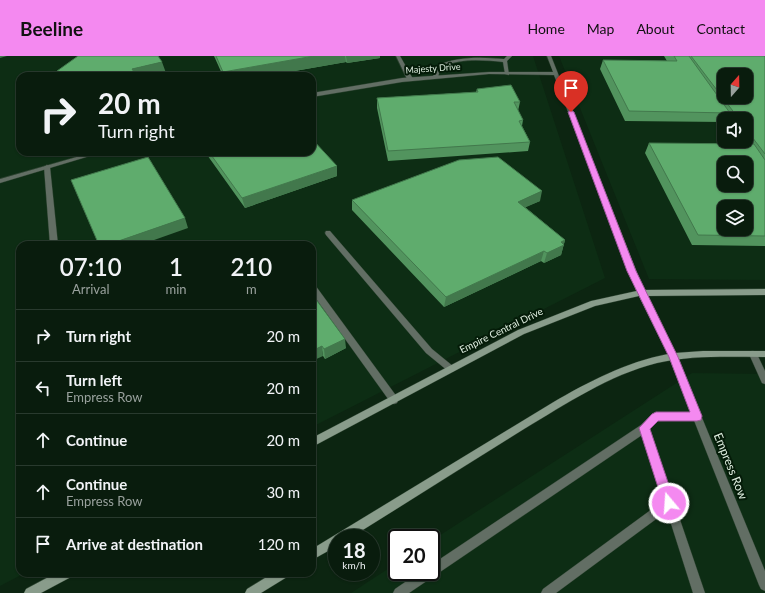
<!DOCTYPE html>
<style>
:root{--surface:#091c0d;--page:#122516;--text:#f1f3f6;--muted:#99a19d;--line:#293a2e;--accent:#f489f0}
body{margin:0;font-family:Lato,sans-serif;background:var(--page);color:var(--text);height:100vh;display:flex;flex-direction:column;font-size:15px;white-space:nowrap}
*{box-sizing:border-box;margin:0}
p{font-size:13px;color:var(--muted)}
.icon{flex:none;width:22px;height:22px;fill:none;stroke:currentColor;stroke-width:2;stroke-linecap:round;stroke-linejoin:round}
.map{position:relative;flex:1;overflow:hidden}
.details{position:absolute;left:16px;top:185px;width:300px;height:336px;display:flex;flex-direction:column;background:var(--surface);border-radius:12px;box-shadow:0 1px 3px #0004,0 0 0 1px var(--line)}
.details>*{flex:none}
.guide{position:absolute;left:16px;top:16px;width:300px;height:84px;border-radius:12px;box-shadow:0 1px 3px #0004,0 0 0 1px var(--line);background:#091c0d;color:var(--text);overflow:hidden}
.needle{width:26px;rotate:20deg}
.buttons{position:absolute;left:717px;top:12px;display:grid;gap:8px}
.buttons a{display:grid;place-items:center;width:36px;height:36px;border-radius:8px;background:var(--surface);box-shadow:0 1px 3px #0004,0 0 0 1px var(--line);font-size:20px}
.speed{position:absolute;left:328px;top:473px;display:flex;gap:8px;font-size:20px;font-weight:700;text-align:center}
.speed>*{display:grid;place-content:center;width:52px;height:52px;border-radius:50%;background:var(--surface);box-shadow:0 1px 3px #0004,0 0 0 1px var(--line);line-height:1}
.speed small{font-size:10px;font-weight:400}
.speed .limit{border:2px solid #111;border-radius:6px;background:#fff;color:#111}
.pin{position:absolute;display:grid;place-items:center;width:34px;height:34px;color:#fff;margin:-41px -17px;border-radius:50% 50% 50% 0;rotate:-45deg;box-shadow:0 0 4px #0007}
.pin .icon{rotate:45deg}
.me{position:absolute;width:44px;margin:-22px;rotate:342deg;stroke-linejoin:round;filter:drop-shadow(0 0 3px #0008)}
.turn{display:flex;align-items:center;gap:14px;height:84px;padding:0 16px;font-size:18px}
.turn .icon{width:52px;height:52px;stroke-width:2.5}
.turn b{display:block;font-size:28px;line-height:34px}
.eta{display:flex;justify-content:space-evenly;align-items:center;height:68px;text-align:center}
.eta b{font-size:24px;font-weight:600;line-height:28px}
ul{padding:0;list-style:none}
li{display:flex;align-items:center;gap:12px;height:52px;padding:0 16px;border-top:1px solid var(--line)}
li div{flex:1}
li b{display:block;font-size:15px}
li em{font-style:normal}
header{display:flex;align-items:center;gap:24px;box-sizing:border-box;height:56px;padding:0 20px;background:var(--accent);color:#111}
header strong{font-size:19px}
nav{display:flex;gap:22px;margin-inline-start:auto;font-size:14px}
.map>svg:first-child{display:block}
.built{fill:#0d2d14;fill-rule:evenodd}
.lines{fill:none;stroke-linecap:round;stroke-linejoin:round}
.lane-casing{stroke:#2a412e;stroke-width:1}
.street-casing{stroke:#2a412e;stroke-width:1}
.secondary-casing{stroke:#2a412e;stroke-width:1}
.lane{fill:#626e64;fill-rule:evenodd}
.street{fill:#626e64;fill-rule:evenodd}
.secondary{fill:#899c8b;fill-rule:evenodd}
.wall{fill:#52945e}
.shaded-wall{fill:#42784c}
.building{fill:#5fac6d;stroke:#42784c;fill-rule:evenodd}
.route{fill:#f489f0;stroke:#9f599c}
.labels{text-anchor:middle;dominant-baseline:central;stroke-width:4;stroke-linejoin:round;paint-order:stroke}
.far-street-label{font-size:9px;fill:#dfeee0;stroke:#041b08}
.street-label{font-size:10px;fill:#dfeee0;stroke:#041b08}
.near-street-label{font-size:12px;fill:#dfeee0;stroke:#041b08}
</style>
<header>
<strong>Beeline</strong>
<nav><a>Home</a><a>Map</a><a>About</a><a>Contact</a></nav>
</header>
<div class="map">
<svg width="765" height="537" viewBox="0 0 765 537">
<rect width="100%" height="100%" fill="#0c2511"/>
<!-- built -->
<path class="built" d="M0 0H533L605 222 312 371V189H20V517H25L0 530ZM20 20H312V96H20Z
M559 0H765V224L649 223ZM724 19H746V41H724ZM724 63H746V85H724ZM724 107H746V129H724ZM724 151H746V173H724Z
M692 317 765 318V537H351L397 507V516H431V485Z"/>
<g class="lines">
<defs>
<path id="lane" d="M396 0H400L413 23 412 24 407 23Z
M507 0H512L507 5 509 19 505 18 503 6C482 4 460 2 440 12L438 22 433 21 436 10C458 0 481 1 504 3Z
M47 109 50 111 58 189H50L44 111Z
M326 175H330L432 293 454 311 455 313 454 315 451 316 448 315 426 297 326 179 325 177Z
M312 228 315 229 397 341 398 344 397 347 394 348 391 347 312 237Z
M20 276V285L17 284 16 282 17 277Z
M753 295 756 296 765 315V328L762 327 749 298 750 296Z
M697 356 700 357 702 360 700 363 658 365 649 373 705 537H693L667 455 556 537H541L543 533 663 445 642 379 409 537H393L395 533 420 516H431V509L641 369 653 358 656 357Z"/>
<path id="street" d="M547 0H551L645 237 644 239 641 240 637 237 554 19 489 18 402 26 312 41V37L402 22 489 16H553Z
M94 96H103L0 127V123Z
M673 298 676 299 677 301 765 515V535L761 533 759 529 669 301 670 299Z"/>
<path id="secondary" d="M765 233V239L646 240 675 297 703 295H765V301C729 301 692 299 657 307 609 319 566 348 524 373 466 409 408 446 350 482H337V490L312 504V493L552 347C588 326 626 306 668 298L639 240 595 250 524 278 312 391V382L518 274 591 245 641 234Z
M56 517H73L71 521 41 537H24L26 533Z
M273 517H289L287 521 261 537H245L247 533Z"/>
</defs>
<!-- lane casing -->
<use href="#lane" class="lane-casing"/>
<!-- street casing -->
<use href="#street" class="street-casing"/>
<!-- secondary casing -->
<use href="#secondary" class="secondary-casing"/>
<!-- lane -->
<use href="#lane" class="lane"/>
<!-- street -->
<use href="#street" class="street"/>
<!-- secondary -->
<use href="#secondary" class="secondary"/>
</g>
<!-- wall -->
<path class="wall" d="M214 0H380V2L347 7 346 6 266 20H223Z
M664 0H765V190L692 189 645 97 649 87 749 88 746 85V63H730L728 61 727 63H724V66L625 65 600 13 603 4 667 5Z
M477 33 520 46 518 55 523 64 522 70 530 86 528 95 388 105 377 52V42L476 36Z
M205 96H312L337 120 245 152Z
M352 144 540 145 525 151 565 184 561 199 544 207 541 205 444 251 352 154Z
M312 238 346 292 325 303 323 300Z"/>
<!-- shaded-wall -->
<path class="shaded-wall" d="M0 0H7L0 2Z
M314 0H345L346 6 266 20H224L223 16Z
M346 0H380V2L347 7Z
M162 6 166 17 155 20H135L132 13Z
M337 110V120L245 152 242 142Z
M542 135 540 145 515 156 518 146Z
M185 162 188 172 140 189H107Z
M565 184 561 199 544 207 547 197 561 186Z
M544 195 541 205 444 251 446 241Z
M345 283 346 292 325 303 324 293Z
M322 290 323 300 312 305V295Z"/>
<!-- building -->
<path class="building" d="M78 0H158L162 6 132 13 137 20H54L57 15Z
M216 0H314L223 16Z
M674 0H689L730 57 629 55 603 4 677 5Z
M691 0H765V98L746 73V63H739ZM724 19H746V41H724Z
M511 29 520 46H514L523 64 519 65 530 86 388 95 377 42 478 36 477 33Z
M312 83 337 110 242 142 209 96H312Z
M649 87 754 88 765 104V180L698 179ZM724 107H746V129H724ZM724 151H746V173H724Z
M148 101 185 162 107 189H99L71 124Z
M498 101 542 135 518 146 565 184 561 186 564 189 547 197 544 195 446 241 352 144 459 104Z
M312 238 345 283 324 293 322 290 312 295Z"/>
<!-- route -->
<path class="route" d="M571 54 574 56 636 215 678 301 702 360 701 364 697 365H658L650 373 675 447 673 451 669 453 665 451 663 447 639 372 652 358 656 356H690L669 301 627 215 568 56Z"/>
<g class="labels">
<!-- far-street labels -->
<g class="far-street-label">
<text transform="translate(433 12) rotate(-4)">Majesty Drive</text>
</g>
<!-- street labels -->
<g class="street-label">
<text transform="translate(501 274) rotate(-26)">Empire Central Drive</text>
</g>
<!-- near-street labels -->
<g class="near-street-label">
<text transform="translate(731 410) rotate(68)">Empress Row</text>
</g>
</g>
</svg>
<div class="buttons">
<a><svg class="needle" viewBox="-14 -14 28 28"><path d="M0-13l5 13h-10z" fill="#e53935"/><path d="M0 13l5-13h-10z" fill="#99a19d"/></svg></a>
<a><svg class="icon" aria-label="sound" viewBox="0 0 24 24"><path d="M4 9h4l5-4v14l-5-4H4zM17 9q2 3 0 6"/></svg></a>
<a><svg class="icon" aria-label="search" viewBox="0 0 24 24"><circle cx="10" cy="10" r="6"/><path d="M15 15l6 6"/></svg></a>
<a><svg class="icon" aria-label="layers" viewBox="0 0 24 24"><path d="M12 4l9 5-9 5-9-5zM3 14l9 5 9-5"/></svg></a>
</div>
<div class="speed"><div>18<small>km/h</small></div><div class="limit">20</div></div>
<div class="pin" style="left:571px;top:56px;background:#d93025"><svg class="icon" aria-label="arrive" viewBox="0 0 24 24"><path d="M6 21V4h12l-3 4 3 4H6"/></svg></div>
<svg class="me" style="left:669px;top:447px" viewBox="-20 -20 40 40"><circle r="17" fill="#f489f0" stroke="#fff" stroke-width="3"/><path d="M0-11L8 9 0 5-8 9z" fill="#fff"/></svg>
<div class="guide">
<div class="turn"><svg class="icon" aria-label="right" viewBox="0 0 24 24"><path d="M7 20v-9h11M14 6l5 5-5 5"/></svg><div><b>20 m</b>Turn right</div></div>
</div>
<section class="details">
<div class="eta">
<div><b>07:10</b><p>Arrival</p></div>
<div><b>1</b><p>min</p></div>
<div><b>210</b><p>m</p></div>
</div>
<ul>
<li><svg class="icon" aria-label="right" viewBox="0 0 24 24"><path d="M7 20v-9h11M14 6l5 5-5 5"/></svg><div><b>Turn right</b></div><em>20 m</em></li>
<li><svg class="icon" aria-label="left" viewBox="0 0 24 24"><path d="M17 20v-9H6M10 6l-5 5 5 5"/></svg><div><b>Turn left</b><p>Empress Row</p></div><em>20 m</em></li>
<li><svg class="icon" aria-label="ahead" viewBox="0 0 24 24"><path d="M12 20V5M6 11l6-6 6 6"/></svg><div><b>Continue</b></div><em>20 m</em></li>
<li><svg class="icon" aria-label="ahead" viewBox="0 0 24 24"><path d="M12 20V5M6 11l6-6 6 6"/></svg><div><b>Continue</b><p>Empress Row</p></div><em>30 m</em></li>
<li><svg class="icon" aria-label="arrive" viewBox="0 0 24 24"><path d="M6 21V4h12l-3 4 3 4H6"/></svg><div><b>Arrive at destination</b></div><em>120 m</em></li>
</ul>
</section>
</div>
